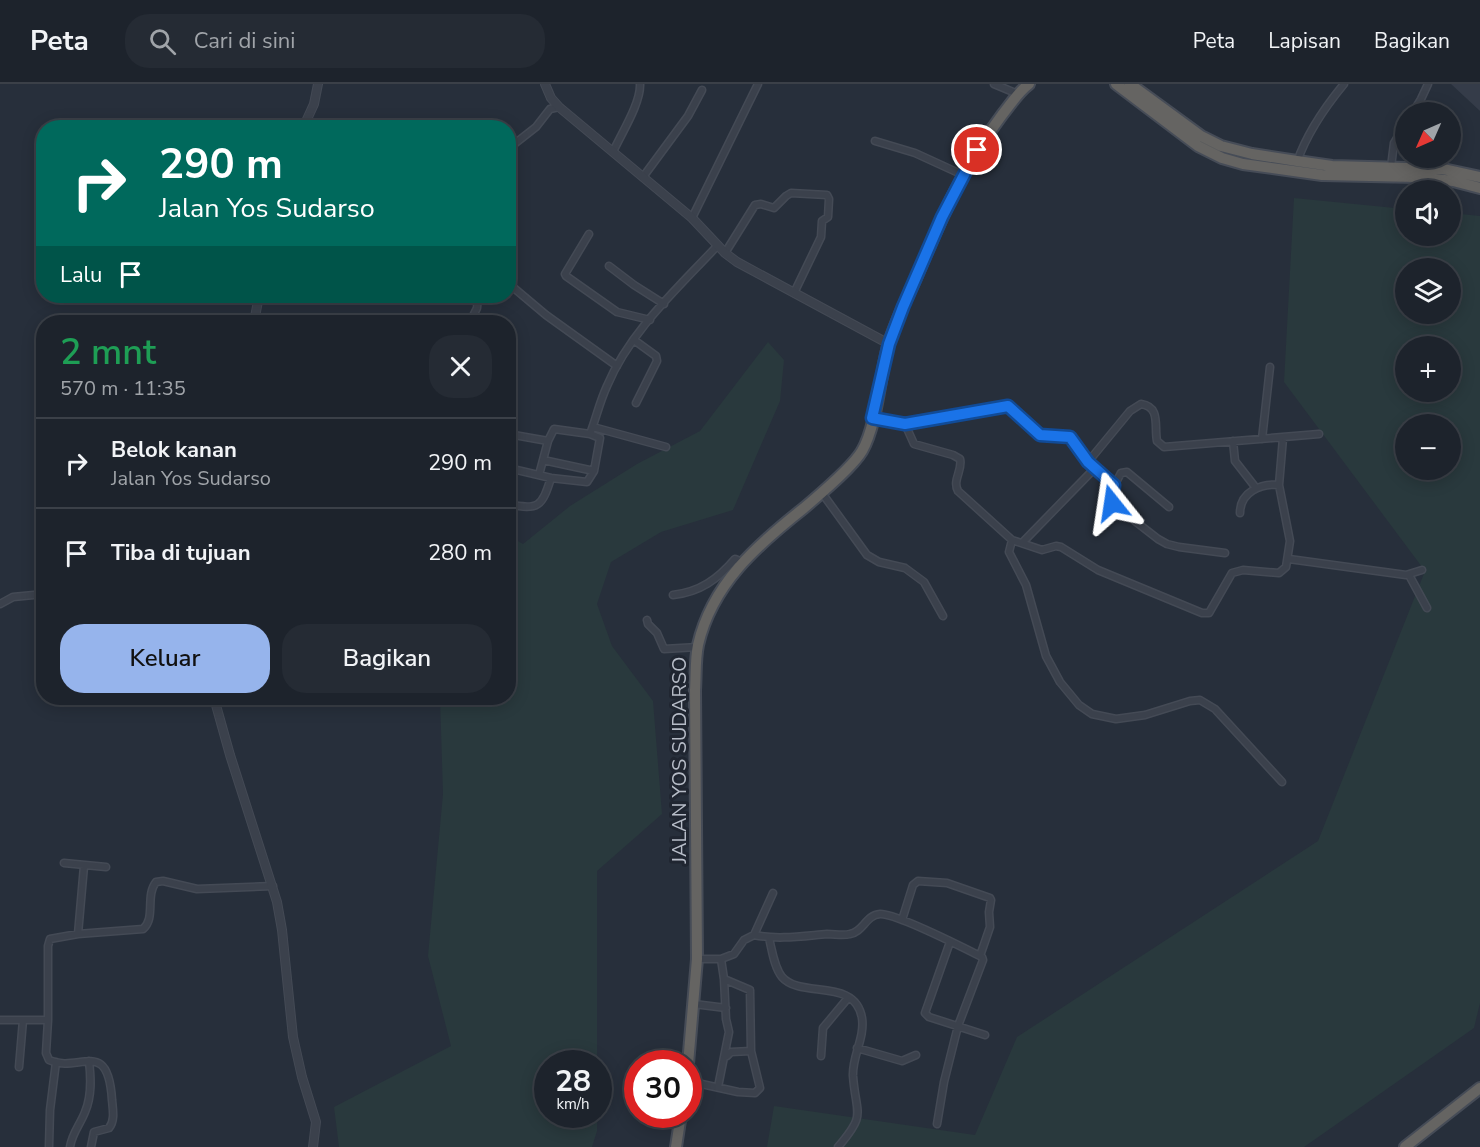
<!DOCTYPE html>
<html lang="id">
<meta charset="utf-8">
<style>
:root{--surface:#1d232c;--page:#252b34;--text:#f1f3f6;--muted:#a0a4a9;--line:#3b4048;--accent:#96b4ec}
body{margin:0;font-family:"Nunito Sans",sans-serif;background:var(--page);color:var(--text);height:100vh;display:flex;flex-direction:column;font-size:22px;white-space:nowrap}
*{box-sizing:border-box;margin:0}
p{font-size:20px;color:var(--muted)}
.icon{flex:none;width:33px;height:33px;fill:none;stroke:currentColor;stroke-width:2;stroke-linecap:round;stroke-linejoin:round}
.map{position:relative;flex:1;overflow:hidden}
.panel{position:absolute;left:36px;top:231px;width:480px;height:390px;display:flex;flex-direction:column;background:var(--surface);border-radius:24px;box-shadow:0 3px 15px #0003,0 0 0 2px var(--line)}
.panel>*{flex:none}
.top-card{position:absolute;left:36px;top:36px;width:480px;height:183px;border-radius:24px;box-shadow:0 3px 15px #0003,0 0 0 2px var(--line);background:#00695c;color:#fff;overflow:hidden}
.needle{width:39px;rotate:225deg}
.tools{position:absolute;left:1395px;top:18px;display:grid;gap:12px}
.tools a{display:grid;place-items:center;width:66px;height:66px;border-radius:50%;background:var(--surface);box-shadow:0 3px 15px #0003,0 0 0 2px var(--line);font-size:30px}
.speed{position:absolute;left:534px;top:966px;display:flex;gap:12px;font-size:30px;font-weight:700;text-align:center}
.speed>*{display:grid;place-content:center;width:78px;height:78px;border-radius:50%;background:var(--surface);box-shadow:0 3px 15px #0003,0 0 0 2px var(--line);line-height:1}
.speed small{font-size:15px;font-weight:400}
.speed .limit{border:9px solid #d22;background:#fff;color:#111}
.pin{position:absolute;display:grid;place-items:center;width:51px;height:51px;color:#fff;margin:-26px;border:3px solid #fff;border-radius:50%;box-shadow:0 2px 6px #0007}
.me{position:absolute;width:66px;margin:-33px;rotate:345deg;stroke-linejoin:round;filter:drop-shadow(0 0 4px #0008)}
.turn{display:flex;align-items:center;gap:21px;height:126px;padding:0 24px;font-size:27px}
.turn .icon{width:78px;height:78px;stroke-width:2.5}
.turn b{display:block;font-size:42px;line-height:51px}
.then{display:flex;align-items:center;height:57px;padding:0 24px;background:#0003;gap:12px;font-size:22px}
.round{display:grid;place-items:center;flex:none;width:63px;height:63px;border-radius:24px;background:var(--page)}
.headline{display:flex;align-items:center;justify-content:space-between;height:102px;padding:0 24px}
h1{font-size:36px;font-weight:600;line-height:45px;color:#1e9e55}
.action{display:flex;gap:12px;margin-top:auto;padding:12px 24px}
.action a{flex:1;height:69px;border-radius:24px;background:var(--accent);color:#111;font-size:24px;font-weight:600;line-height:69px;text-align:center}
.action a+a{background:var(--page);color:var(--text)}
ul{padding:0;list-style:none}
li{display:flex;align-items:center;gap:18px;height:90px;padding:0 24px;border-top:2px solid var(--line)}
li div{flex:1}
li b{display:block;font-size:22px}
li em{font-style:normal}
header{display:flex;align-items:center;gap:36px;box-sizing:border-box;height:84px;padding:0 30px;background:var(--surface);border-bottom:2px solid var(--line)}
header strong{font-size:28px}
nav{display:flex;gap:33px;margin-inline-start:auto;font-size:21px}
.search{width:420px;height:54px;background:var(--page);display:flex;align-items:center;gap:15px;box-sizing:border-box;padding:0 21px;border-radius:24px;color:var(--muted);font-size:22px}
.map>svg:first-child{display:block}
.airport{fill:#353c49}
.green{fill:#29393d;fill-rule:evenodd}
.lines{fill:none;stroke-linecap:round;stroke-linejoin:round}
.minor-casing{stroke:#444a55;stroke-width:9}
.tertiary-casing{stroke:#444a55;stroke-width:10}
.trunk-casing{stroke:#464c57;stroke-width:14}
.minor{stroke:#3b414c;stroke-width:6}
.tertiary{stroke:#3b414c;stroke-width:8}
.trunk{stroke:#656462;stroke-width:10}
.route-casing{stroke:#114b97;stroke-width:15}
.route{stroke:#1a73e8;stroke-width:10}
.labels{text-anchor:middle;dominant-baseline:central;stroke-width:6;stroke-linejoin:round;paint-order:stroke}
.street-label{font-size:20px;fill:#b6bcc7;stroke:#202631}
</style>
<header>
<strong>Peta</strong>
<div class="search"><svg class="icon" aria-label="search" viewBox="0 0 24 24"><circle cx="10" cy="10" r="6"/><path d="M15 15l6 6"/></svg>Cari di sini</div>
<nav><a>Peta</a><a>Lapisan</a><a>Bagikan</a></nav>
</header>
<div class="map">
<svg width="1480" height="1063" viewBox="0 0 1480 1063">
<rect width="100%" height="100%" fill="#272f3b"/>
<!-- airport -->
<path class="airport" d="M1451 0H1480V27Z"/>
<!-- green -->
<path class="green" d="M1294 114 1405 125 1406 152H1450L1451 129 1480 132V919L1474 944 1304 1063H767L774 1022 975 1051 1017 953 1318 757 1425 487 1284 298ZM1406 184H1450V230H1406ZM1406 262H1450V308H1406ZM1406 340H1450V386H1406Z
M768 258 784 276 780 317 733 426 661 448 611 478 597 520 612 562 653 617 662 730 597 787V979L548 980V1030L597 1031V1047L592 1063H339L334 1023 451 962 428 872 443 710 440 614H508L509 452 523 460 570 422 637 380 700 347Z"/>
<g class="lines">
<defs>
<path id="minor" d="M994 0 1018 10
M1413 28 1421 15 1428 0
M875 57 915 69 963 91
M508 65 536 43 550 25 559 23
M613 68C621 50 641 19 640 0
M1297 78C1307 49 1325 23 1344 0
M1391 83 1394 59 1406 39
M643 93 688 32 702 6
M692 134 758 0
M589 150 565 190 566 192 617 228 650 236
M725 169 755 121 761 120 774 124 786 112 791 109 827 111 829 115 828 133 822 137 821 153 794 209
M609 182 634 201 664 220
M508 199 546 231 617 282
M470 238 477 224 478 212
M634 256 656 272 657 277 636 319
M872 334 905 340 1008 322 1040 351 1069 353 1088 378 1114 401
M905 340 914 360 953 371 960 375C963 386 952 396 958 407L1012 456 1009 468 1026 501 1046 572 1060 598 1079 621 1092 630 1116 635 1145 631 1190 617 1200 616 1215 625 1282 698
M593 343 666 363
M508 350 548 357
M590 350C596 334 600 317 607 302 630 247 678 204 718 161
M1262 355 1270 283
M1233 357 1235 377 1256 404
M543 376 594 387
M1088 378 1130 327 1141 320C1161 323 1154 342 1157 357L1164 363 1319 350
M508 384 551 394 587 398 594 387 600 354 590 350 554 345 548 357 539 391
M822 409 867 471 879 478 905 484 924 498 943 532
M508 420C539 427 542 422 551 394
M1169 423 1127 388 1121 389C1116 398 1109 410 1113 420L1158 455 1167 460 1179 463 1225 469
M1240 429C1240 408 1261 399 1279 401
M1012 456 1042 466 1056 462 1061 463 1098 486 1202 529H1209L1232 489 1243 486 1279 489 1286 483 1290 457 1279 401 1283 354
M1022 459 1095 384
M1289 475 1406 491 1422 486
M1409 491 1427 524
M673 511C700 508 718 495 735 475L742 478
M0 520 13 513 44 510
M647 536 648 540 657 549 664 565 698 563
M64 779 106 783
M902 836 913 801 918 797 947 799 990 814 991 816 989 828 990 843 980 872
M78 850 84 782
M754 851C778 856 803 852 827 850 835 850 843 852 850 850 863 848 866 831 880 830 896 829 964 864 982 873L983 876 958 942 944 998 937 1040
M769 854C772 866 774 883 782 893 801 915 855 893 862 934 865 954 852 972 853 992 856 1032 867 1029 838 1063
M950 858 925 929 929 933 985 951
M697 875H721L734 870 744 856 754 851 773 809
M694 920 726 924
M0 936H48V862L50 855 78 850 143 845C156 834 145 812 156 798L163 797 197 805 273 802
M48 936 46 969 49 976C79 990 108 952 112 1016 113 1026 115 1037 109 1044L94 1048 91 1063
M857 964 902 977 916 971
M727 972 731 968 751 967
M821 972 823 944 848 914
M19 983 23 936
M688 997 738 1008 755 1009 760 1004 751 967 750 906 724 895
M718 1003 729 948 726 935 724 895 721 875
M49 1063 50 1026 56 978
M70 1063C72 1049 80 1041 85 1028 92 1012 91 994 89 977"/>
<path id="tertiary" d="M545 0 551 14 559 23 692 134 725 169 737 178 889 260
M303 44 314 20 318 0
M254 238 259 212
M214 614 230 671 277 818 282 846 293 953 302 993 316 1038 313 1063"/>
<path id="trunk" d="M1116 0 1198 62 1222 74 1243 80 1322 91 1418 93 1453 97 1480 104
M1130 0 1201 52 1221 62 1252 70 1297 77 1332 82 1443 85 1480 93
M688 980 697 875 695 606C696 592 695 576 698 561 712 500 757 461 804 424 819 411 852 384 862 367 877 341 880 292 888 262 895 238 906 216 916 194 940 137 964 81 1002 31 1011 20 1018 8 1029 0
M676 1063 681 1030
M1405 1063 1480 1004"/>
</defs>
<!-- minor casing -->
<use href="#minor" class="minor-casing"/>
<!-- tertiary casing -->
<use href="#tertiary" class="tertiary-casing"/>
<!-- trunk casing -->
<use href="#trunk" class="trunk-casing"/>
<!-- minor -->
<use href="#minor" class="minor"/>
<!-- tertiary -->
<use href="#tertiary" class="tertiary"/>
<!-- trunk -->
<use href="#trunk" class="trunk"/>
</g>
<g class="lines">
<defs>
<path id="route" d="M977 66 942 133 903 223 889 260 872 334 905 340 1008 322 1040 351 1070 353 1088 378 1114 401 1112 419"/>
</defs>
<!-- route casing -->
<use href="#route" class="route-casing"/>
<!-- route -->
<use href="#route" class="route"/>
</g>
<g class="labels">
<!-- street labels -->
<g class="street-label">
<text transform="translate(679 676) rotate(-90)">JALAN YOS SUDARSO</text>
</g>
</g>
</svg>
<div class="tools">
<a><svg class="needle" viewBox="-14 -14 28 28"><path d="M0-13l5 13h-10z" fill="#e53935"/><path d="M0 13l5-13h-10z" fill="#a0a4a9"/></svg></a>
<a><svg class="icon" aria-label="sound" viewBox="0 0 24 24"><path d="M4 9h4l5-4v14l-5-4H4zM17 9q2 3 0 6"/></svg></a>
<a><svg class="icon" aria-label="layers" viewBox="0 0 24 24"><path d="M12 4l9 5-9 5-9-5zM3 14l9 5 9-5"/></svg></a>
<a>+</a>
<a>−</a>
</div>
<div class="speed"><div>28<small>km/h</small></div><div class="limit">30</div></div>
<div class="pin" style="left:977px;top:66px;background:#d93025"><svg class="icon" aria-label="arrive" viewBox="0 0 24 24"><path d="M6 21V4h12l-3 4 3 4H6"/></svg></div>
<svg class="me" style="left:1112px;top:419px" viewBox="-20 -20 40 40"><path d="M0-17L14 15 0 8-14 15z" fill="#1a73e8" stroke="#fff" stroke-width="4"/></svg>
<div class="top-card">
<div class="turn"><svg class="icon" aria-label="right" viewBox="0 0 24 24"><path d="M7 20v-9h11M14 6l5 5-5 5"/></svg><div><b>290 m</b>Jalan Yos Sudarso</div></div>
<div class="then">Lalu<svg class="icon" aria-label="arrive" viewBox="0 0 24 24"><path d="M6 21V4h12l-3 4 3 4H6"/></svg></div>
</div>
<section class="panel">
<div class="headline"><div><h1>2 mnt</h1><p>570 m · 11:35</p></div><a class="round"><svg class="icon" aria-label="close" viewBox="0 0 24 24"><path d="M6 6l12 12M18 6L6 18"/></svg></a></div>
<ul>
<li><svg class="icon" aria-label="right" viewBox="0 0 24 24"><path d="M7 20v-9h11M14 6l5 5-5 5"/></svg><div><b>Belok kanan</b><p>Jalan Yos Sudarso</p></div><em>290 m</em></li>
<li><svg class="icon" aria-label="arrive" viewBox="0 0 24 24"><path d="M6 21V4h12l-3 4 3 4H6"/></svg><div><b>Tiba di tujuan</b></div><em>280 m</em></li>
</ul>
<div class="action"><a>Keluar</a><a>Bagikan</a></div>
</section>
</div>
